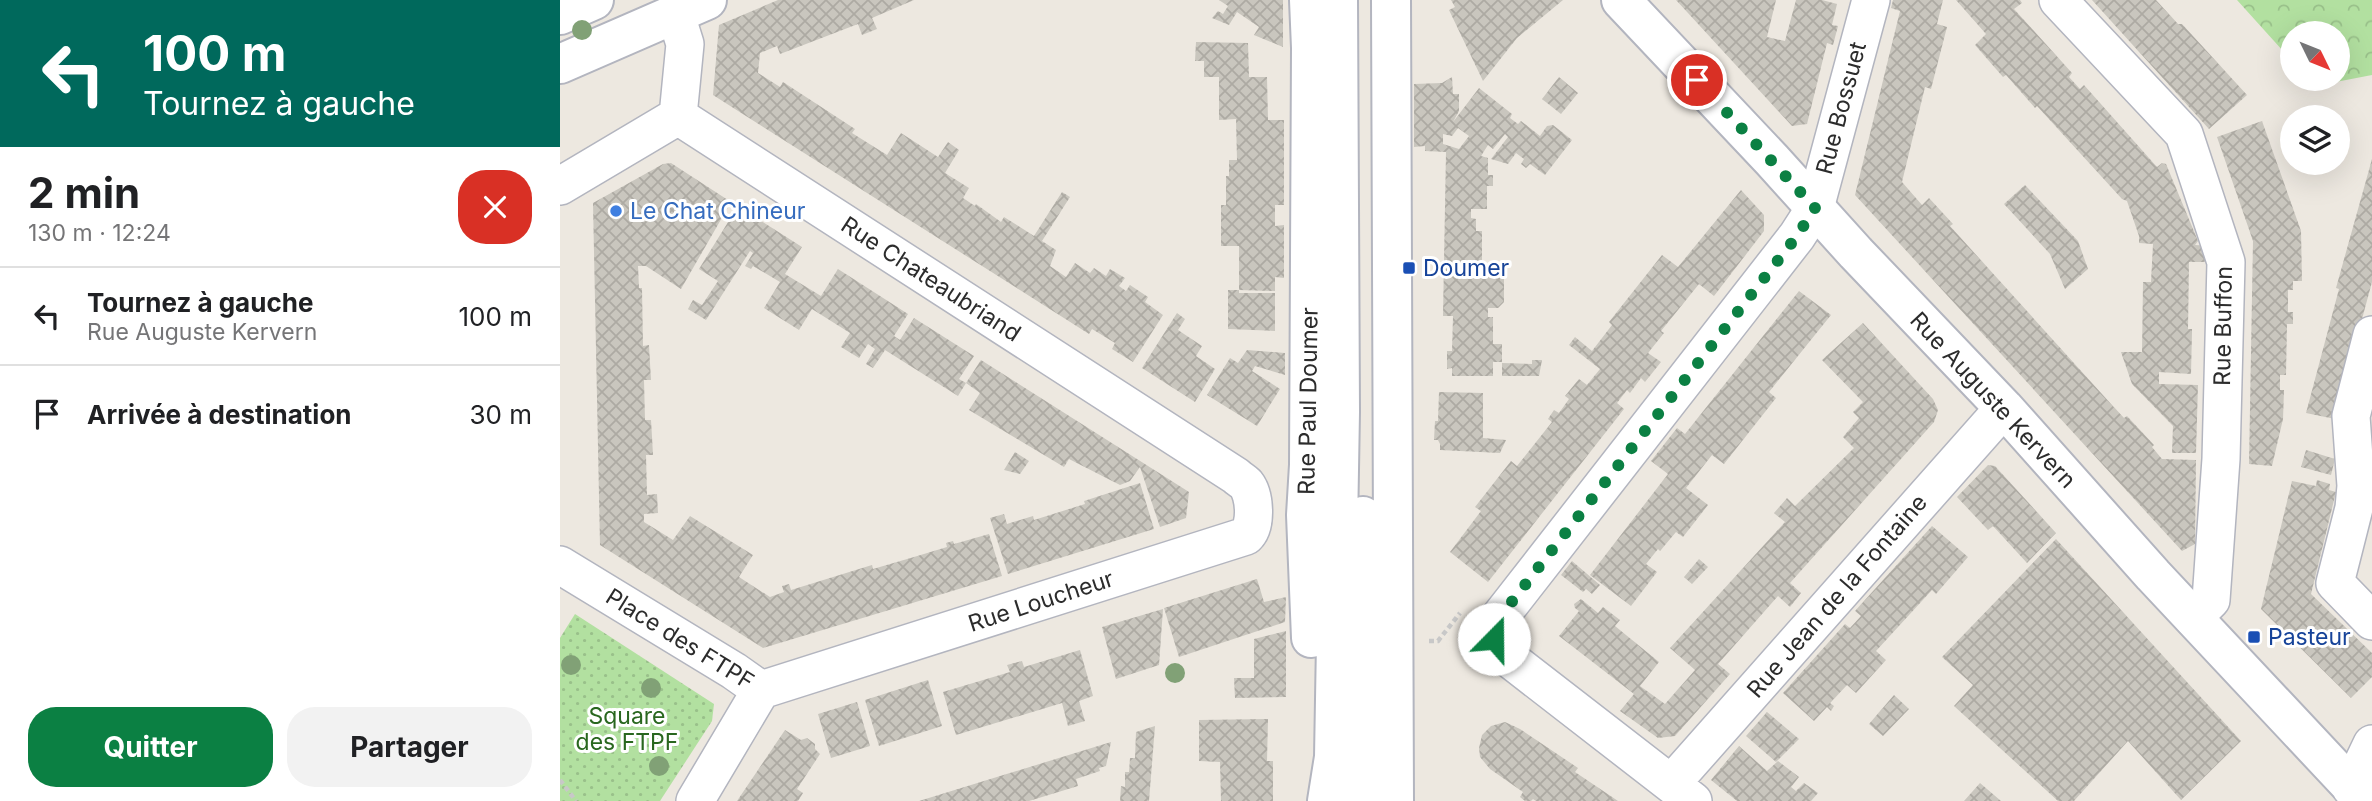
<!DOCTYPE html>
<html lang="fr">
<meta charset="utf-8">
<style>
:root{--surface:#fff;--page:#f2f2f2;--text:#202124;--muted:#757577;--line:#e0e0e0;--accent:#0b8043}
body{margin:0;font-family:Inter,sans-serif;background:var(--page);color:var(--text);height:100vh;display:flex;flex-direction:column;font-size:26px;white-space:nowrap}
*{box-sizing:border-box;margin:0}
p{font-size:23px;color:var(--muted)}
.icon{flex:none;width:38px;height:38px;fill:none;stroke:currentColor;stroke-width:2;stroke-linecap:round;stroke-linejoin:round}
.map{position:relative;flex:1;overflow:hidden}
.drawer{display:flex;flex-direction:column;background:var(--surface);width:560px}
.drawer>*{flex:none}
.guide{background:#00695c;color:#fff;overflow:hidden}
.needle{width:46px;rotate:133deg}
.tools{position:absolute;left:1720px;top:21px;display:grid;gap:14px}
.tools a{display:grid;place-items:center;width:70px;height:70px;border-radius:50%;background:var(--surface);box-shadow:0 7px 28px #0002;font-size:35px}
.pin{position:absolute;display:grid;place-items:center;width:60px;height:60px;color:#fff;margin:-30px;border:4px solid #fff;border-radius:50%;box-shadow:0 2px 7px #0007}
.me{position:absolute;width:77px;margin:-38px;rotate:22deg;stroke-linejoin:round;filter:drop-shadow(0 0 5px #0008)}
.turn{display:flex;align-items:center;gap:24px;height:147px;padding:0 28px;font-size:32px}
.turn .icon{width:91px;height:91px;stroke-width:2.5}
.turn b{display:block;font-size:49px;line-height:60px}
.round{display:grid;place-items:center;flex:none;width:74px;height:74px;border-radius:28px;background:var(--page)}
.overview{display:flex;align-items:center;justify-content:space-between;height:119px;padding:0 28px}
h1{font-size:42px;font-weight:700;line-height:52px}
.primary-button{display:flex;gap:14px;margin-top:auto;padding:14px 28px}
.primary-button a{flex:1;height:80px;border-radius:28px;background:var(--accent);color:#fff;font-size:28px;font-weight:700;line-height:80px;text-align:center}
.primary-button a+a{background:var(--page);color:var(--text)}
ul{padding:0;list-style:none}
li{display:flex;align-items:center;gap:21px;height:98px;padding:0 28px;border-top:2px solid var(--line)}
li div{flex:1}
li b{display:block;font-size:26px}
li em{font-style:normal}
main{display:flex;flex:1;min-height:0}
.map>svg:first-child{display:block}
.forest{fill:url(#forest-crowns)}
.park{fill:url(#park-dots)}
.building{fill:url(#building-cross-hatch);fill-rule:evenodd}
.lines{fill:none;stroke-linecap:round;stroke-linejoin:round}
.street-casing{stroke:#b3b5bf;stroke-width:40}
.secondary-casing{stroke:#b3b5bf;stroke-width:42}
.path{stroke:#c8c8c8;stroke-width:4.5;stroke-dasharray:5 3.5;stroke-linecap:butt}
.street{stroke:#fff;stroke-width:37}
.secondary{stroke:#fff;stroke-width:38}
.tree{fill:#81a176}
.route{stroke:#0b8043;stroke-width:12;stroke-dasharray:0 21.6}
.shop-dot{fill:#3f7fe0;stroke:#fff;stroke-width:2.5}
.transit-dot{fill:#1a4fb4;stroke:#fff;stroke-width:2.5}
.labels{text-anchor:middle;dominant-baseline:central;stroke-width:6;stroke-linejoin:round;paint-order:stroke}
.street-label{font-size:23px;fill:#2c2c2c;stroke:#fff}
.shop-label{font-size:23px;fill:#366cbe;stroke:#fff;text-anchor:start}
.transit-label{font-size:23px;fill:#164399;stroke:#fff;text-anchor:start}
.park-label{font-size:23px;fill:#29671f;stroke:#fff}
</style>
<main>
<section class="drawer">
<div class="guide">
<div class="turn"><svg class="icon" aria-label="left" viewBox="0 0 24 24"><path d="M17 20v-9H6M10 6l-5 5 5 5"/></svg><div><b>100 m</b>Tournez à gauche</div></div>
</div>
<div class="overview"><div><h1>2 min</h1><p>130 m · 12:24</p></div><a class="round" style="background:#d93025;color:#fff"><svg class="icon" aria-label="close" viewBox="0 0 24 24"><path d="M6 6l12 12M18 6L6 18"/></svg></a></div>
<ul>
<li><svg class="icon" aria-label="left" viewBox="0 0 24 24"><path d="M17 20v-9H6M10 6l-5 5 5 5"/></svg><div><b>Tournez à gauche</b><p>Rue Auguste Kervern</p></div><em>100 m</em></li>
<li><svg class="icon" aria-label="arrive" viewBox="0 0 24 24"><path d="M6 21V4h12l-3 4 3 4H6"/></svg><div><b>Arrivée à destination</b></div><em>30 m</em></li>
</ul>
<div class="primary-button"><a>Quitter</a><a>Partager</a></div>
</section>
<div class="map">
<svg width="1812" height="801" viewBox="0 0 1812 801">
<defs>
<pattern id="forest-crowns" width="20" height="18" patternUnits="userSpaceOnUse" patternTransform="scale(1.75)"><rect width="20" height="18" fill="#b2e0a0"/><path d="M2 6a3 3 0 1 1 6 0M12 15a3 3 0 1 1 6 0" fill="none" stroke="#99c08a"/></pattern>
<pattern id="park-dots" width="8" height="8" patternUnits="userSpaceOnUse" patternTransform="scale(1.75)"><rect width="8" height="8" fill="#b2e0a0"/><path d="M2 2h.1M6 6h.1" fill="none" stroke="#99c08a" stroke-width="1.8" stroke-linecap="round"/></pattern>
<pattern id="building-cross-hatch" width="8" height="8" patternUnits="userSpaceOnUse" patternTransform="scale(1.75)"><rect width="8" height="8" fill="#c9c6be"/><path d="M0 0l8 8M0 8l8-8" fill="none" stroke="#adaaa3"/></pattern>
</defs>
<rect width="100%" height="100%" fill="#ede8e0"/>
<!-- forest -->
<path class="forest" d="M1677 0H1812V75L1755 86 1749 79H1778V33H1732V61Z"/>
<!-- park -->
<path class="park" d="M15 614 154 704 152 721 100 801H0V638Z"/>
<!-- building -->
<path class="building" d="M218 0H354L312 18 317 29 302 35 298 24 220 54 217 46 200 53 198 73 220 87 223 82 295 129 292 133 327 155 341 133 378 157 388 142 399 150 385 173 409 188 403 198 415 206 416 204 441 222 444 217 474 236 502 192 510 197 482 241 496 250 490 266 506 277 515 263 530 273 534 268 546 276 550 269 565 278 559 286 566 291 570 285 588 297 585 302 603 315 573 362 552 349 555 343 532 329 529 334 153 95 159 25Z
M659 0H723V47L694 35 699 27 677 12 669 25 652 18 658 11 663 14 668 6Z
M891 0H1003L957 38 923 81 889 10 895 7Z
M1116 0H1216L1207 37 1225 41 1236 0H1262L1277 4 1272 25 1278 26 1273 45 1267 43 1247 124 1232 126Z
M1333 0H1383L1377 24 1387 27 1371 89 1365 87 1342 182 1362 205 1369 198 1393 224 1390 226 1551 404 1564 418 1567 416 1594 445 1592 447 1602 459 1636 460 1635 544 1622 551 1295 195 1340 11 1331 8Z
M1396 0H1460L1462 3 1454 9 1512 73 1509 77 1520 89 1524 85 1597 167 1602 163 1606 164 1638 241 1635 245 1652 246 1651 262H1629L1628 329H1632V332L1631 374 1599 372V384L1638 385 1636 453H1612L1613 426 1572 384 1561 352H1582L1583 282H1591L1593 244 1579 243V236L1567 201 1562 199 1477 106 1475 108 1446 75 1443 77 1415 45 1426 34Z
M1532 0H1596L1618 24H1622L1687 95 1649 129Z
M636 42 688 43 689 77H707L708 120H724V205H715V226L724 225V278L715 277V291L679 290V293H715V331L668 329V290H679V246H661V205H666V176H669V160H677L676 119 659 120V77H644V61H635Z
M892 77 893 94H899V111L893 122 919 88 952 114 950 118 958 124 961 121 980 136 987 126 993 125 1012 140 985 175 970 164 966 168 961 164 964 159 956 153 948 164 931 159 948 137 945 134 933 149 928 145 921 156 928 158V175H933V186H927V209H911V218L916 219V231H922V268L944 274V302L938 308H928V317H933V344H942V362H933V376H892V368L887 369V351H892L893 316H883L886 152 865 151V146L854 147V84L882 83ZM898 128 909 136 899 149 883 144V134L892 136Z
M999 77 1018 93 1001 114 982 99Z
M1702 121 1741 231 1742 281H1733V290H1728V312H1733V324H1727L1726 375H1720V390H1724L1723 419 1712 466 1689 464 1693 241 1657 137Z
M1812 159V282L1775 419 1746 413 1779 289 1776 288Z
M111 163 171 202 121 289 86 266H78L79 288H82L83 346 89 345 90 363 91 380H84L85 420H91L92 437 93 455H86L87 495 97 494 98 513 84 514V522L113 540 130 516 193 555 179 577 210 597 224 592 222 586 229 584 231 590 312 565 313 569 354 557 387 547 386 543 393 541 394 544 429 534 442 576 203 648 40 545 33 203 103 164Z
M1465 185 1518 241 1528 269 1505 289 1490 254 1444 204Z
M1181 190 1204 215V231L1154 296 1139 284 1101 331 1104 333 1088 353 1101 362 1085 382 1081 378 1070 393 1067 390 1057 403 1064 409 928 582 890 552 921 511 915 507 951 461 957 466 992 422 988 419 994 410 999 413 1009 399 1005 396 1019 379 1027 385 1040 369 1009 345 1015 337 1032 351 1052 325 1049 322 1102 255 1118 267Z
M178 206 242 247 225 274 261 296 278 269 348 314 334 336 340 340 354 318 414 356 399 379 406 383 398 396 325 350 313 368 306 364 315 349 308 344 299 358 281 347 290 333 252 309 239 330 204 308 220 282 193 266 191 269 185 266 193 253 190 251 146 320 128 309 133 300 142 305 158 281 139 269Z
M1239 291 1271 315 1209 392 1216 398 1164 464 1152 455 1126 488 1148 505 1123 537 1116 532 1100 551 1098 549 1086 564 1097 572 1071 606 1030 575 1108 474 1091 461 1117 428 1125 434Z
M617 313 625 319 618 330 642 346 636 356 655 369 635 402 582 368Z
M1303 323 1373 399 1378 410 1374 422 1230 583 1241 593 1230 607 1218 596 1158 664 1170 674 1115 736 1098 738 1060 711 1074 694 999 636 1019 611 1015 608 1014 604 1021 599 1038 613 1043 607 1060 620 1055 626 1099 662 1080 686 1105 704 1135 670 1110 648 1225 522 1214 513 1227 498 1235 506 1294 448 1283 437 1299 418 1293 412 1303 402 1262 360Z
M687 350 725 353V375L695 366 692 371 720 389 697 426 647 395 670 358 678 363Z
M421 360 629 492 626 518 600 527 580 467 570 481 560 485 509 459 504 467 409 410 420 393 406 383Z
M972 360H982L979 376H942V363L972 364Z
M879 392 923 393V438L946 440 940 453 880 450V444L878 440H874L875 421H878Z
M1746 450 1775 459 1771 475 1741 467Z
M455 452 469 461 460 474 444 470Z
M1428 465 1435 466 1496 533 1467 563 1433 526 1428 530 1397 497Z
M1757 480 1770 484 1769 490 1776 492 1751 594 1812 653V677L1791 698 1701 609 1732 481 1756 486Z
M580 483 594 529 448 574 430 518 444 514 447 524 473 516 474 520 525 504 524 501Z
M1372 526 1408 557 1376 594 1372 590 1316 651 1326 660 1296 693 1287 685 1270 703 1274 706 1271 711 1267 707 1254 721 1223 693 1285 624 1290 628 1301 616 1295 611Z
M1496 539 1681 741 1621 800 1568 741 1514 801H1498L1394 706 1413 685 1382 657Z
M1139 559 1148 567 1132 584 1124 577Z
M1012 561 1040 585 1032 594 1026 589 1023 592 1001 575Z
M697 579 704 602 726 597 725 622 619 657 604 608Z
M603 609 599 665 556 679 542 627Z
M726 631V697L675 698 674 678H694V639Z
M520 650 533 696 519 701 525 721 508 726 502 703 396 735 383 692 450 672 447 665 462 661 464 667Z
M368 680 382 726 319 746 305 700Z
M1334 695 1349 709 1323 736 1309 724Z
M297 702 310 746 271 758 258 714Z
M1207 712 1239 739 1216 762 1186 736Z
M708 719 707 761H713V801H661L660 762 639 761V720Z
M945 722 960 729 1018 768 1015 772 1058 801H976L973 799 971 801H965L960 797 963 792 930 769 920 757 919 748 922 735 931 726Z
M595 726 589 801H560L561 786 565 787V772H569L570 758H575L576 732Z
M225 730 241 740 247 738 255 744V749L260 754 237 789 243 793 238 801H177Z
M551 742 546 766 539 768 540 771 516 779 518 786 469 801H359Z
M1179 746 1207 771 1218 761 1239 777 1231 787 1236 791 1244 783 1258 793 1251 801H1177L1151 780Z
M1420 783 1441 801H1404Z"/>
<g class="lines">
<defs>
<path id="street" d="M1498 0 1624 134 1666 262 1661 459 1651 600 1633 618
M116 15 125 44 118 116 676 476C679 479 683 481 686 484 695 495 697 526 686 536L201 690
M0 186 118 116
M1812 335 1791 416 1796 486 1794 508 1775 583 1812 621
M0 565 174 671 201 690
M1111 784 1444 408
M1791 788 1812 744
M135 801 201 690
M1133 801 942 653 934 639 936 622 1237 236 1255 208 1311 0"/>
<path id="secondary" d="M749 0 751 48 749 465 746 515 751 638
M831 0 834 801
M1061 0 1212 160 1296 253 1444 408 1593 575 1805 801
M0 15 34 0
M0 64 147 0
M767 801 774 757 780 412 778 0
M802 801 803 516"/>
</defs>
<!-- street casing -->
<use href="#street" class="street-casing"/>
<!-- secondary casing -->
<use href="#secondary" class="secondary-casing"/>
<!-- path -->
<path class="path" d="M869 641H878L900 613
M0 780 16 801"/>
<!-- street -->
<use href="#street" class="street"/>
<!-- secondary -->
<use href="#secondary" class="secondary"/>
</g>
<!-- trees -->
<g class="tree">
<circle cx="22" cy="30" r="10"/>
<circle cx="11" cy="665" r="10"/>
<circle cx="615" cy="673" r="10"/>
<circle cx="91" cy="688" r="10"/>
<circle cx="99" cy="766" r="10"/>
</g>
<g class="lines">
<!-- route -->
<path class="route" d="M934 639 936 622 1237 236 1255 208 1137 80"/>
</g>
<!-- markers -->
<circle class="shop-dot" cx="56" cy="211" r="7"/>
<g class="transit-dot">
<rect x="842" y="261" width="14" height="14" rx="3.5"/>
<rect x="1687" y="630" width="14" height="14" rx="3.5"/>
</g>
<g class="labels">
<!-- street labels -->
<g class="street-label">
<text transform="translate(1281 108) rotate(-75)">Rue Bossuet</text>
<text transform="translate(371 279) rotate(33)">Rue Chateaubriand</text>
<text transform="translate(1663 326) rotate(-89)">Rue Buffon</text>
<text transform="translate(1433 400) rotate(47)">Rue Auguste Kervern</text>
<text transform="translate(748 401) rotate(-89)">Rue Paul Doumer</text>
<text transform="translate(1277 596) rotate(-49)">Rue Jean de la Fontaine</text>
<text transform="translate(481 601) rotate(-18)">Rue Loucheur</text>
<text transform="translate(120 639) rotate(32)">Place des FTPF</text>
</g>
<!-- shop labels -->
<g class="shop-label">
<text x="70" y="211">Le Chat Chineur</text>
</g>
<!-- transit labels -->
<g class="transit-label">
<text x="863" y="268">Doumer</text>
<text x="1708" y="637">Pasteur</text>
</g>
<!-- park labels -->
<g class="park-label">
<text x="67" y="716">Square<tspan x="67" dy="26">des FTPF</tspan></text>
</g>
</g>
</svg>
<div class="tools">
<a><svg class="needle" viewBox="-14 -14 28 28"><path d="M0-13l5 13h-10z" fill="#e53935"/><path d="M0 13l5-13h-10z" fill="#757577"/></svg></a>
<a><svg class="icon" aria-label="layers" viewBox="0 0 24 24"><path d="M12 4l9 5-9 5-9-5zM3 14l9 5 9-5"/></svg></a>
</div>
<div class="pin" style="left:1137px;top:80px;background:#d93025"><svg class="icon" aria-label="arrive" viewBox="0 0 24 24"><path d="M6 21V4h12l-3 4 3 4H6"/></svg></div>
<svg class="me" style="left:934px;top:639px" viewBox="-20 -20 40 40"><circle r="19" fill="#fff"/><path d="M0-13L10 11 0 6-10 11z" fill="#0b8043"/></svg>
</div>
</main>
